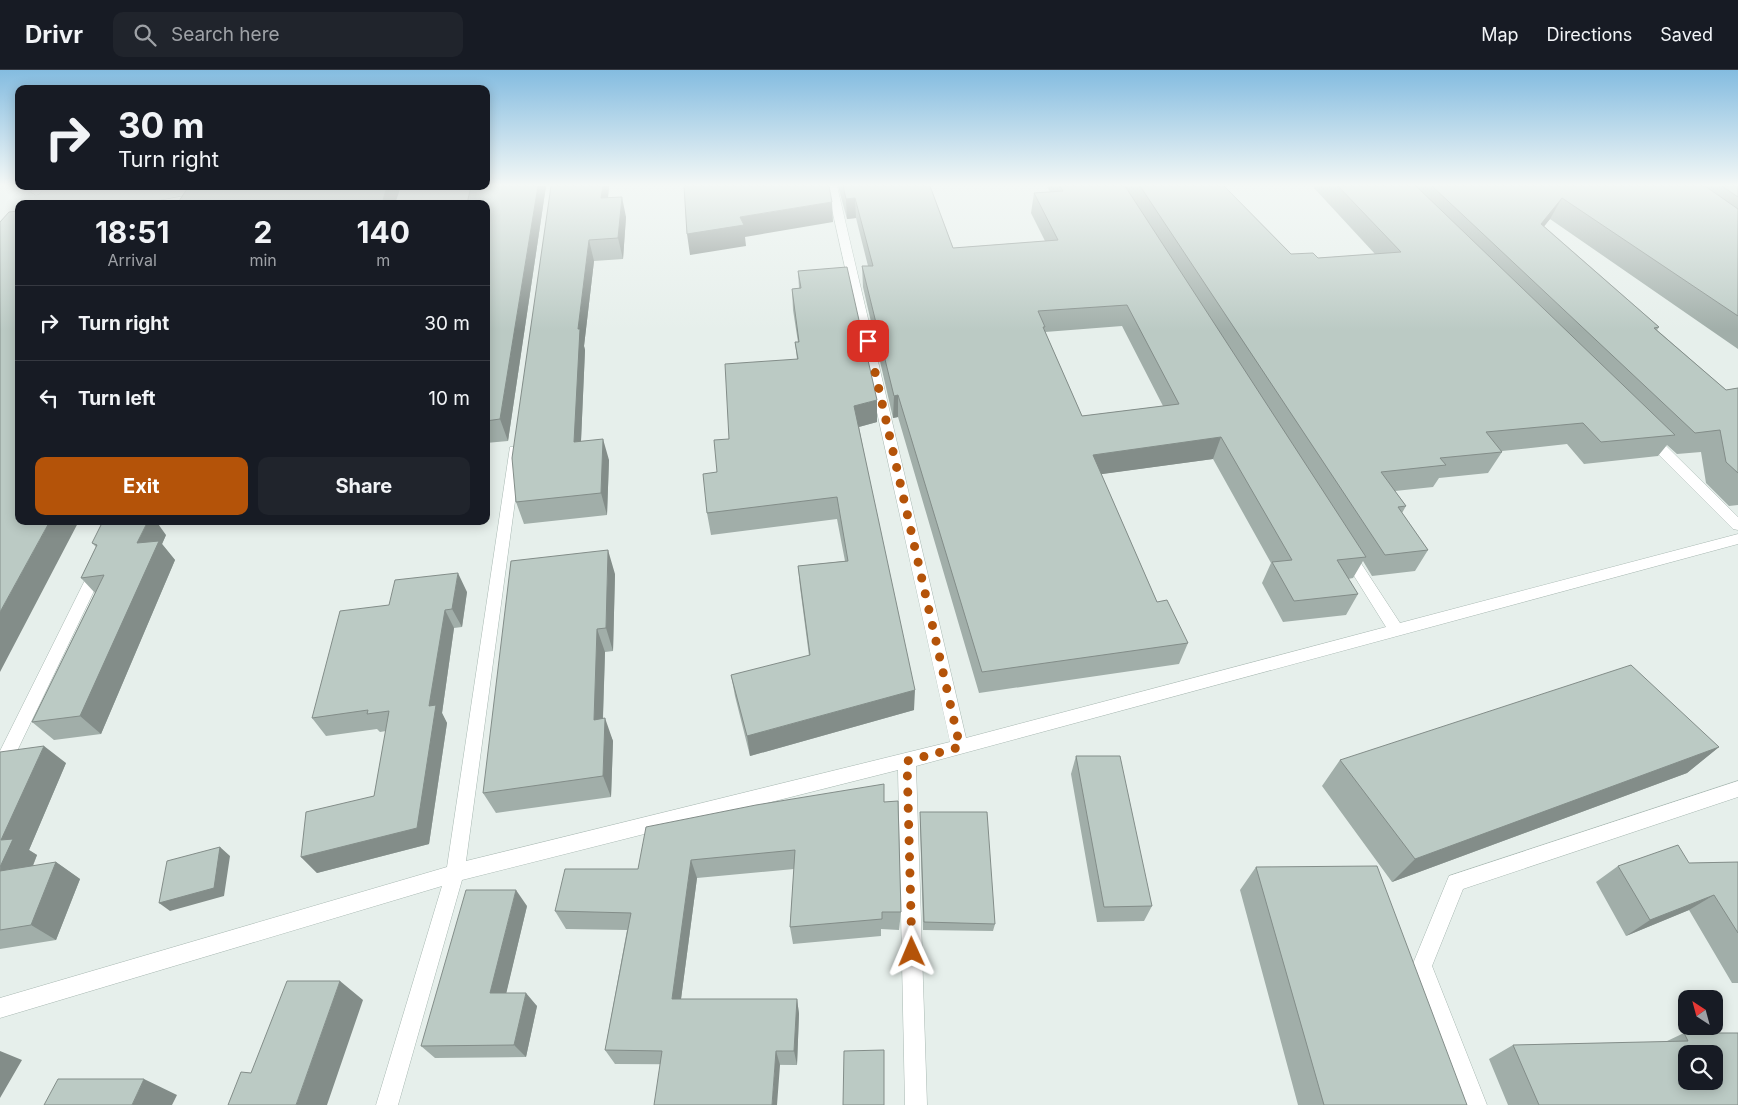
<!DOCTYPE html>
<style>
:root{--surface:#171b24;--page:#20242c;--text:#f1f3f6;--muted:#9ea1a6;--line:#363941;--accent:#b45309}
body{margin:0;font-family:Inter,sans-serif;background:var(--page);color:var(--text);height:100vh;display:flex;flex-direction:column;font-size:19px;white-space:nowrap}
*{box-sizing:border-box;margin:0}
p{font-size:16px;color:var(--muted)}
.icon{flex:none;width:28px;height:28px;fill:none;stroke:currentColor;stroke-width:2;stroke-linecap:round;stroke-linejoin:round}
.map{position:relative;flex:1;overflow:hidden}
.details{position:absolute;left:15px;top:130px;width:475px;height:325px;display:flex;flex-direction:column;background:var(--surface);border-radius:10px;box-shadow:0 2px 12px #0003}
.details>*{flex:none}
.top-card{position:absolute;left:15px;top:15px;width:475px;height:105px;border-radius:10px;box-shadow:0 2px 12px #0003;background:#171b24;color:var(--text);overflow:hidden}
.needle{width:32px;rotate:324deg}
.buttons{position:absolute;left:1678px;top:920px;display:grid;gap:10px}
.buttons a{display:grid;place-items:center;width:45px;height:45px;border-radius:10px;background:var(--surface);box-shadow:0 2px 12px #0003;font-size:25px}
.pin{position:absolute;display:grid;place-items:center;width:42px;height:42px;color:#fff;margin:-21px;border-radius:10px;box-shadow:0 2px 8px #0006}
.me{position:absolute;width:55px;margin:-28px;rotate:359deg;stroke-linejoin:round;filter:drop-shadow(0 0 4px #0008)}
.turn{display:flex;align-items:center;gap:18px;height:105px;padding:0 20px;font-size:22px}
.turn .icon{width:65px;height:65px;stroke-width:2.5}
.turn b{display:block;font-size:35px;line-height:42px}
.eta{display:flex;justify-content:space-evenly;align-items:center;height:85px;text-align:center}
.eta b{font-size:30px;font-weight:700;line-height:35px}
.primary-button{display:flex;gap:10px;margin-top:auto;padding:10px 20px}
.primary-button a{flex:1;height:58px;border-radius:10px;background:var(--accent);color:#fff;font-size:20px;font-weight:700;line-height:58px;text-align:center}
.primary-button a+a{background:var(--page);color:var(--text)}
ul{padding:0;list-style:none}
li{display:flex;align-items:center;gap:15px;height:75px;padding:0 20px;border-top:1px solid var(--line)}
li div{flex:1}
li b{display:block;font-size:19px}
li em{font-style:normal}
header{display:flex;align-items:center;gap:30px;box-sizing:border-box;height:70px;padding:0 25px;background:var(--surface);border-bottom:1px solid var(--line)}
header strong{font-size:24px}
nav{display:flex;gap:28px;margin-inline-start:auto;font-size:18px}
.search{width:350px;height:45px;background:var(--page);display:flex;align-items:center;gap:12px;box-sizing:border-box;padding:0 18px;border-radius:10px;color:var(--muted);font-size:19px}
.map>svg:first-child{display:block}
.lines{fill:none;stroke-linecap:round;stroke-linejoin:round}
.lane-casing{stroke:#a8b8b2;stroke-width:1}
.street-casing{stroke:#a8b8b2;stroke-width:1}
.secondary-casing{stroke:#a4bbb3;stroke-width:1}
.lane{fill:#fff;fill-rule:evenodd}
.street{fill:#fff;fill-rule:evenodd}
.secondary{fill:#fff;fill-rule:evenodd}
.wall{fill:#a1aea9;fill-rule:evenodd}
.shaded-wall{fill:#838d89}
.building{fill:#bbcac4;stroke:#838d89;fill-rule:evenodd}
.route{stroke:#b45309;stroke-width:9;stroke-dasharray:0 16.2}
</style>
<header>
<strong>Drivr</strong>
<div class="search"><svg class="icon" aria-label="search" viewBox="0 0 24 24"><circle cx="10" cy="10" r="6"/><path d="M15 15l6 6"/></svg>Search here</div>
<nav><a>Map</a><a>Directions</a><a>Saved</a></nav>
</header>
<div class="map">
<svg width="1738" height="1035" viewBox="0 0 1738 1035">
<rect width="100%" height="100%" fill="#e6efeb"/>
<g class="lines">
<defs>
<path id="lane" d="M1738 711V727L1463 819 1432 896 1487 1035H1465L1412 896 1449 806Z"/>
<path id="street" d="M35 116H45L39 124 36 125 31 122Z
M827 116H837L966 668 1386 557 1341 485 1343 481 1348 480 1353 481 1400 553 1738 464V474L916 696 927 1035H905L898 700 462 810 398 1035H376L442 816 0 948V928L447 797 510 377H520L522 380 466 791 950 672Z
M1648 362 1653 363 1738 447V460L1733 459 1643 369 1642 366 1643 363Z
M98 493 103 494 105 498 6 704 0 707V681L91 498 93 494Z"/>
<path id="secondary" d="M200 123 205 126 203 128 175 134H153L158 131Z"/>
</defs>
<!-- lane casing -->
<use href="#lane" class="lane-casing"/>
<!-- street casing -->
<use href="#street" class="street-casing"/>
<!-- secondary casing -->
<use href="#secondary" class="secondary-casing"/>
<!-- lane -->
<use href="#lane" class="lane"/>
<!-- street -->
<use href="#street" class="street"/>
<!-- secondary -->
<use href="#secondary" class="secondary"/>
</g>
<!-- wall -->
<path class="wall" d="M486 116H546L508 371 486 373Z
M551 116H609L608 128 626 147 623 189 594 191 584 276 585 280 581 371 609 390 607 445 524 454 516 432Z
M838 116H930L953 178 1045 171 1031 143 1034 123 1050 122 1047 116H1224L1291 184 1318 188 1375 184 1314 118 1315 116H1738V279L1550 149 1544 156 1659 257 1657 260 1726 320 1738 318V435L1729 436 1706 413 1701 382 1677 384 1667 375 1658 386 1584 394 1567 374 1502 381V382L1488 403 1439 408 1433 417 1395 421 1406 436 1402 443 1428 480 1415 501 1372 506 1363 491 1353 508 1348 509 1358 524 1346 545 1283 552 1262 513 1271 493 1213 389 1101 404 1157 532 1188 573 1179 594 979 623 898 347 893 348 863 217 862 196H868L856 148 847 149ZM1122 256 1163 336 1082 346 1045 262Z
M798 201 877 352 859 357 914 640 750 686 735 626 731 605 809 586 800 517 798 496 845 491 837 449 711 465 707 443 717 402 729 369 797 289 795 272H798L793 240 792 219 799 218Z
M166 465 162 474 175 490 101 664 54 670 32 652 95 523 81 508 96 477 92 473Z
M615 504 613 581 605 582 603 649 613 671 611 727 496 743 483 723Z
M467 522 462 557 454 558 442 643 447 653 429 774 317 803 301 787 374 726 386 661 380 662 377 659 326 666 312 648 389 535Z
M1719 677 1687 703 1392 812 1322 716 1340 690Z
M0 682 66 693 29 780 37 785 33 796 56 792 80 809 56 870 0 879Z
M1076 686 1152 836 1144 851 1097 852 1071 704Z
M884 732 901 842 899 860 881 859V866L793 874 790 857 794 799 697 808 681 929H797L799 944 797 995 615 994 605 980 627 860 566 859 555 841 638 799Z
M920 742 995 854 993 861 923 860 920 751Z
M1738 792V913H1732L1689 840 1626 866 1596 812 1618 796 1689 793Z
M1256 797 1467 1035H1298L1240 820Z
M527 836 506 923 537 936 526 987 435 988 421 976Z
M1684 963 1738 1035H1508L1489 989 1513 975 1665 972Z"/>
<!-- shaded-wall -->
<path class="shaded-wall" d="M387 116H399L400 119 395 134H382Z
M538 116H546L508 371 500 349Z
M603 116H609L606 149 601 128Z
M622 127 626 147 623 189 618 168Z
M855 128 856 148 847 149 846 129Z
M1562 128 1550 149 1530 174 1541 154Z
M832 132 833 152 745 167 746 176 690 185 687 164 740 147Z
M589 170 594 191 584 276 585 280 580 393 574 372 578 259Z
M898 325V347L893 348 894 326Z
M877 330V352L855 358 854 336Z
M1221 367 1213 389 1088 406 1093 385Z
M603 369 609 390 607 445 601 423Z
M50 451H79L0 602V542Z
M148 451H156L166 465 162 474 175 490 101 664 80 646 137 473Z
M608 480 615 504 613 581 606 558Z
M458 503 467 522 462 557 452 539Z
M445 540 454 558 442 643 447 653 429 774 317 803 301 787 417 758 429 636Z
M597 559 605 582 602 672 594 650Z
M915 620 914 640 750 686 747 666Z
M605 648 613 671 611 727 603 706Z
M44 676 66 693 29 780 37 785 24 817 0 802 1 770Z
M1719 677 1687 703 1392 812 1415 789Z
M220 777 230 786 224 826 170 841 159 833Z
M691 790 697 808 679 944 672 929Z
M56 792 80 809 56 870 31 855Z
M516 820 527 836 503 937 490 923Z
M1714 825 1689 840 1626 866 1650 850Z
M340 911 363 930 327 1035H296Z
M526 923 537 936 526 987 514 975Z
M797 929 799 944 797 995 794 981Z
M0 981 22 990 0 1028Z
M776 981 780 995 777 1035H772Z
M144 1009 177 1025 172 1035H132Z"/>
<!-- building -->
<path class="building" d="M189 116 270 117V116H387L382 134H177Z
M471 116H538L500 349 486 351V134H467Z
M551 116H603L601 128 622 127 618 168 589 170 578 259H580L574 372 603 369 601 423 516 432 512 388Z
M684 116H829L832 132 740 147 744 155 687 164Z
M843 116H930L953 178 1058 170 1034 123 1063 121 1060 116H1125L1366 487 1337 490 1358 524 1294 531 1272 492 1292 490 1221 367 1093 385 1157 532 1167 530 1188 573 982 602 898 325 894 326 862 196H873L855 128 846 129ZM1127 235 1179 334 1082 346 1043 257H1045L1038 241Z
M1140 116H1224L1291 184 1313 183 1318 188 1401 182 1338 116H1416L1675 365 1601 372 1583 353 1486 362 1502 382 1440 388 1446 395 1381 402 1406 436 1398 437 1428 480 1385 485Z
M1432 116H1705L1738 139V246L1562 128 1541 154 1659 257 1654 258 1726 320 1738 318V403L1726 392 1720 360 1695 363Z
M1722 116H1738V127Z
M19 141V451H50L0 542V152L9 142Z
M847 197 877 330 854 336 915 620 747 666 731 605 810 585 798 496 848 491 837 427 707 443 703 404 717 402 714 370 729 369 725 294 798 289 795 272H799L792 219 801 218 798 201Z
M103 451H148L137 473 159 471 80 646 32 652 104 505 81 508 97 475 92 473Z
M608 480 606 558 597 559 594 650 605 648 603 706 483 723 511 491Z
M458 503 452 539 445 540 429 636 436 635 417 758 301 787 306 742 374 726 389 641 367 644 368 640 312 648 340 541 389 535 395 510Z
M1631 595 1719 677 1415 789 1340 690Z
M44 676 1 770 13 769 0 797V682Z
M1076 686H1120L1152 836 1104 837Z
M884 714V732L898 731 901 842H882V849L790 857 795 780 691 790 672 929H797L794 981H776L772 1035H654L662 981 605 980 631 843 555 841 565 799H638L646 757 756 735Z
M920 742H987L995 854 924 852Z
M1678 775 1689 793 1738 792V863L1714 825 1650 850 1618 796Z
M220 777 214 818 159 833 167 791Z
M56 792 31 855 0 860V801Z
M1377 796 1467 1035H1324L1256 797Z
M466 820H516L490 923H526L514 975 421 976Z
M287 911H340L296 1035H228L241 1002 251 1003Z
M1684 963H1738V1035H1539L1513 975 1688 971ZM1686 984H1714V1011H1686Z
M884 980V1035H843L844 981Z
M58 1009H144L132 1035H44Z"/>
<!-- sky -->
<linearGradient id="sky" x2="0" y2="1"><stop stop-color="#84bce0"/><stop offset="0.44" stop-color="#f4f8f6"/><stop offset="1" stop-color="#f4f8f6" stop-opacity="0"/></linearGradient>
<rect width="1738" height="261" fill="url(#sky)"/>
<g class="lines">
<!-- route -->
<path class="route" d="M868 271 960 677 907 691 912 882"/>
</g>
</svg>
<div class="buttons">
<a><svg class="needle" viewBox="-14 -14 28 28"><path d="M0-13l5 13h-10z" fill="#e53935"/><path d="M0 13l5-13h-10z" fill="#9ea1a6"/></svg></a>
<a><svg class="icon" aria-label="search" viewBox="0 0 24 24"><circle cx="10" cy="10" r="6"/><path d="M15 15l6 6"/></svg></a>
</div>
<div class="pin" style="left:868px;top:271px;background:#d93025"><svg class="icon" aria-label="arrive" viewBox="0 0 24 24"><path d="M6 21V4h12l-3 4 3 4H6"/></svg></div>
<svg class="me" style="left:912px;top:882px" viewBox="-20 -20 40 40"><path d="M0-17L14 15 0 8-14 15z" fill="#b45309" stroke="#fff" stroke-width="4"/></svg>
<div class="top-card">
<div class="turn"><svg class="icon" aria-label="right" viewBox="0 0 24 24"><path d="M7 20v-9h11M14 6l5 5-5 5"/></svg><div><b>30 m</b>Turn right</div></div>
</div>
<section class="details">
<div class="eta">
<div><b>18:51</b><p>Arrival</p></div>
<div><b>2</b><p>min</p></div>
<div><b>140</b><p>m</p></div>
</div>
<ul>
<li><svg class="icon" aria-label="right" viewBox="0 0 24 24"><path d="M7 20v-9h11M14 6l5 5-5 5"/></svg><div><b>Turn right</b></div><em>30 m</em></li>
<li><svg class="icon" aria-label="left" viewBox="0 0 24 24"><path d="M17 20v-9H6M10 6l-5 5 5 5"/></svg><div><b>Turn left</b></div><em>10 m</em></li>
</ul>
<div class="primary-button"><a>Exit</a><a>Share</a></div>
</section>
</div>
